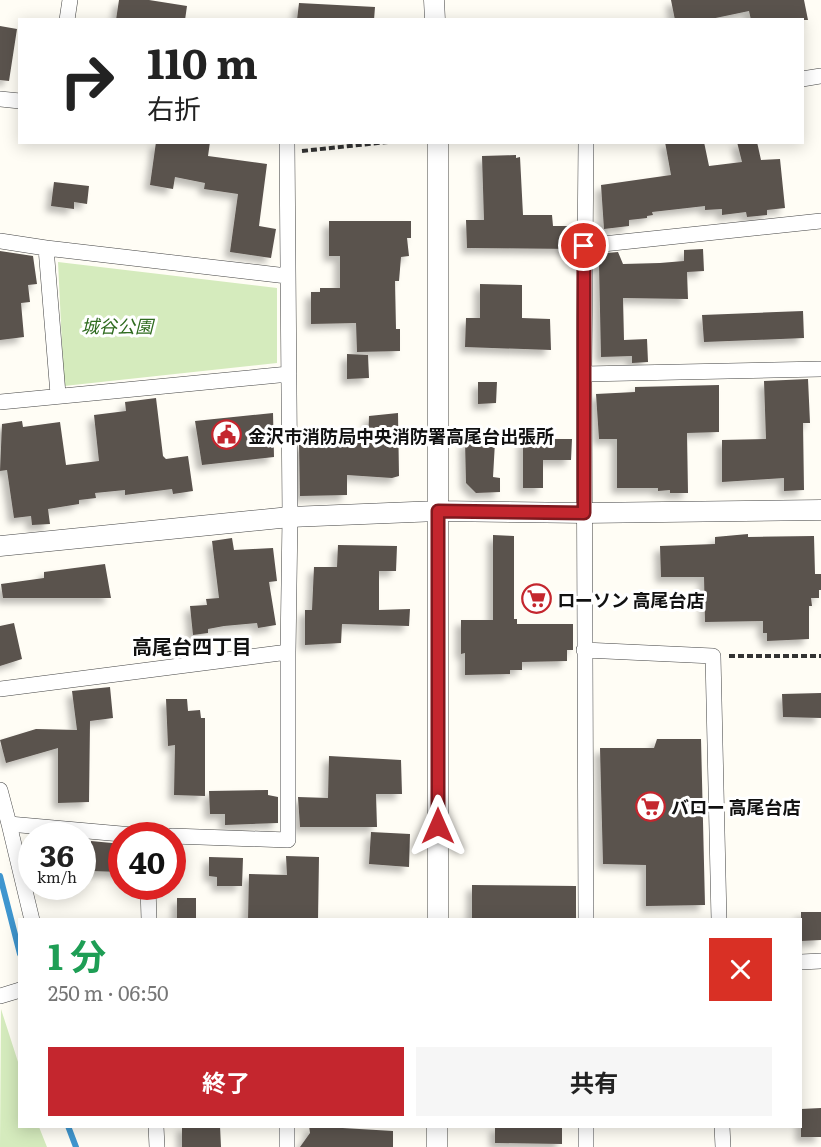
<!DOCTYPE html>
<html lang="ja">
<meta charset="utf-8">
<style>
:root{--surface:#fff;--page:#f6f6f6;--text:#222;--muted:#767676;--accent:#c4262e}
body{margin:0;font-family:Literata,"Noto Sans JP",serif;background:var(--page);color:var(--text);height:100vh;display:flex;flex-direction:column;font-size:22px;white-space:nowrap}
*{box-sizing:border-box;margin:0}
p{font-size:20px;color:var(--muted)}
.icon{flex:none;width:33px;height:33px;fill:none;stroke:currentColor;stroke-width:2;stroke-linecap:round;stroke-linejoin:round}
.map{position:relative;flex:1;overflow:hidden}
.panel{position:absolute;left:18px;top:918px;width:784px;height:210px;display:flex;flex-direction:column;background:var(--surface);border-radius:0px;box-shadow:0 3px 15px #0003}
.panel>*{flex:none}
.banner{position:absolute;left:18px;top:18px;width:786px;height:126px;border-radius:0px;box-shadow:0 3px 15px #0003;background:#fff;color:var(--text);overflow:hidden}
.speed{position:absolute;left:18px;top:822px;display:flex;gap:12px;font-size:30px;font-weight:700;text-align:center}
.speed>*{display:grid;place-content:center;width:78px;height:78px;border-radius:50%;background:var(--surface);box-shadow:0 3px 15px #0003;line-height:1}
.speed small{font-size:15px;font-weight:400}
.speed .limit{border:9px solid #d22;background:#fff;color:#111}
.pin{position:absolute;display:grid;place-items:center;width:51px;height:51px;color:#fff;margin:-26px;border:3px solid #fff;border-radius:50%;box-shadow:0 2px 6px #0007}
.me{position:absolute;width:66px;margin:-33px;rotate:0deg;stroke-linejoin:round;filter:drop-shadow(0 0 4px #0008)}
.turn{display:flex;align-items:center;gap:21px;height:126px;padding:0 30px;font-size:27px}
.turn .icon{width:78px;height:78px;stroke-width:2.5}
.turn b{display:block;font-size:42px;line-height:51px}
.round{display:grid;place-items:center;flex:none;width:63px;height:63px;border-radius:0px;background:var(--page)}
.summary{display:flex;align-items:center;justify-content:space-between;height:102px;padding:0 30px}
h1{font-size:36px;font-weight:700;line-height:45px;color:#1e9e55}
.button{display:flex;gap:12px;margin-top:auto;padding:12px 30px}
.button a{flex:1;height:69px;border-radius:0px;background:var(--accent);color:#fff;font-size:24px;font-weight:700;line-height:69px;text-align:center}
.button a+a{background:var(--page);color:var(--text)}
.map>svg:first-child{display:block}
.green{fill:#d5ebbd}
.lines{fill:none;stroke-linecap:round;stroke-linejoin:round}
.stream{stroke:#3f96cf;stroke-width:6}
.building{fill:#5a524d;filter:url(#shadow)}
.minor-casing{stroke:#444;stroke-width:16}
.tertiary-casing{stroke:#444;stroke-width:21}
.path{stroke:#333;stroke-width:4;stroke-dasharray:6 3;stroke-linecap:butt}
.minor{stroke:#fff;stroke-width:15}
.tertiary{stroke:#fff;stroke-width:20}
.route-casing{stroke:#7f191e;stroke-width:15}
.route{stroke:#c4262e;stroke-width:10}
.labels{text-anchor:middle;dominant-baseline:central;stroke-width:6;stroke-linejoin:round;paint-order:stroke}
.park-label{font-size:18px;font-style:italic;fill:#2f6b1f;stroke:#fff}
.poi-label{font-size:18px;font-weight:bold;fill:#111;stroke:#fff;text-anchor:start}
.neighbourhood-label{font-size:20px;font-weight:bold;fill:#111;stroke:#fff}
</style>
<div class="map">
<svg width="821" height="1147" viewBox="0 0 821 1147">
<defs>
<filter id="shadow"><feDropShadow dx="-5.5" dy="5.5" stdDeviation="3" flood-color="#0004"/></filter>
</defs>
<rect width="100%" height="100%" fill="#fffdf5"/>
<!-- green -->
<path class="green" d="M58 262 277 288V363L64 386Z
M1 1009 19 1065 20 1126 39 1127 47 1147H0Z"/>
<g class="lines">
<!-- stream -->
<path class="stream" d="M0 876 20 954
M68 1126 76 1147"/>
</g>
<!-- building -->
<path class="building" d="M119 0H149L187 6 185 20H116Z
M671 0H804L808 20H751L749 11 706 20H675Z
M299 3 375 7 374 20H297Z
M0 26 17 29 9 81 0 80Z
M156 142H210L208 156 267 164 259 226 276 229 271 258 230 252 238 194 204 189 205 183 175 177 173 189 150 185Z
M665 142H704L709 166 742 162 737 142H757L761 160 780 159 785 208 767 210V215L747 217 746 212 722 215V209L705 210V206L652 212 653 215 647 216V218L629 220V226L604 229 601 185 671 175Z
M516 155V158L520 157 523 215H552L553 226H575V249L467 248 466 220H484L482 156Z
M54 182 89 186 87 204 74 202V209L51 206Z
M329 221H411V238H407L409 256 401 257 399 281H395L396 329H400V351L357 352 356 323 311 324V292H320V288H340V256H329Z
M703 249 704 271 687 272 688 299 623 298 624 340 647 339 648 362 632 363V356L601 357 599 264 607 253 618 252 623 264 660 263 684 261V250Z
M0 251 33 256 37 284 28 285 30 302 21 303 24 337 0 340Z
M480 284 522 285V318L550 319 551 350 465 347 466 318H480Z
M803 311 804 338 704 342 702 315Z
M347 354 368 355 369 378 347 379Z
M808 379 810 423H803L804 490 784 491V478L722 482V440L766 439 764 381Z
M478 382H497L496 403 478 404Z
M719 385V432L687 433 688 493H670V490L658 491V488H617V439H599L596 394 635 392V387Z
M156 398 163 456 166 459 188 456 193 491 173 494 172 489 125 495V490L95 493 96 498 79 500V504L48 509 50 524 32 525 31 516 14 518 7 470 0 471 2 424 22 421 23 427 60 422 66 465 99 461 94 415 126 411 125 402Z
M273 413 274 457 202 465 195 421Z
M398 413 399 476 392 478 347 475V495L300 496 299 443H368L369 416Z
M523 439H572L571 460H543V488H523Z
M465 441 495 442 493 477 500 478V492L476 493 466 483Z
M748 534V537L814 536 815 574H821V590H819V598H811L812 606H809V639L767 641V633H763V621L705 622 704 577H661L660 546 715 544V537Z
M493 535 514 536V619H517V624H573V650H567V661L522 662V670H510V674L465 675V653L461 654V620H493Z
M232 538 234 550 273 548 277 581 269 582 276 625 258 628 257 623 224 626 208 629V633L193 635 190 606 207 605 206 599 219 598 212 541Z
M338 545 397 546 396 571H379V610L410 609 409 626 342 624 341 643 305 645V610H312L314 567H337Z
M105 564 111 598H3L1 584 44 578V572Z
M14 623 22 659 0 666V626Z
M110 687 113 718 90 721 89 802 58 803V748L6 763 0 740 36 729 77 730 72 691Z
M821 693V718L783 717 782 694Z
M166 699H187L188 711 200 710 201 718H205V796L174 795 175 745 168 746Z
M657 739H701L705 905 646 906V865L603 864 600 748H654Z
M329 756 401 760 402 794H376L377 827H300L298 797 328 798Z
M268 790V795L278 797V823L225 825V814H210L209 791Z
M371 832 410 834 409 867 369 864Z
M91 841 122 844V872L90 871Z
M286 856 319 857 318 920H248L249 874 287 875Z
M209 857 243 858 242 886H217V877L209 876Z
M472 885 576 886V920H472Z
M177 898H196V918L177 920Z
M801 912H821V940L801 941Z
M821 1108V1137H801V1109Z
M182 1126H220L221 1147H182Z
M309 1126 393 1131V1147H300L310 1133Z
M495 1126H562V1144L495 1143Z"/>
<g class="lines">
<defs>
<path id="minor" d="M67 20 70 0
M802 79 821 76
M0 99 20 101
M287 142 290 517 288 652
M0 241 46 248
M584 246 821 221
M584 374 821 369
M58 394 46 248 287 276
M0 402 289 374
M584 650 713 656 719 920
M0 689 288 652V840L172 836
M0 790 9 824 144 836
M9 824 32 920
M148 886 149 920
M586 920 584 374 586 142
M801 962 821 961
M0 996 20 990
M156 1126 157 1147
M287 1126V1147
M722 1126 723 1147
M586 1147V1126"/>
<path id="tertiary" d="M434 0 435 20
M0 546 290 517 438 511 584 513 821 510
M438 920V142
M437 1147V1126"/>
</defs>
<!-- minor casing -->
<use href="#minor" class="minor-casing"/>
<!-- tertiary casing -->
<use href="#tertiary" class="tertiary-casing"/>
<!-- path -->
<path class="path" d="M302 151 388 142
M729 656H821"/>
<!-- minor -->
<use href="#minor" class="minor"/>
<!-- tertiary -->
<use href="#tertiary" class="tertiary"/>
</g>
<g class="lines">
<defs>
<path id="route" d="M438 826V511L584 513V246"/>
</defs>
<!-- route casing -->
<use href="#route" class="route-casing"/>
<!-- route -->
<use href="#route" class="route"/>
</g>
<!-- icons -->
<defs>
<symbol id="civic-ring" viewBox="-11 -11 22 22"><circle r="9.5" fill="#fff" stroke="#c4262e" stroke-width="1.5"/><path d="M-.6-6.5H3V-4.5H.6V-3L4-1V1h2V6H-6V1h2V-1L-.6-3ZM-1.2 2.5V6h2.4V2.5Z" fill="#c4262e"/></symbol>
<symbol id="supermarket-ring" viewBox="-11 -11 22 22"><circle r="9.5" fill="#fff" stroke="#c4262e" stroke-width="1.5"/><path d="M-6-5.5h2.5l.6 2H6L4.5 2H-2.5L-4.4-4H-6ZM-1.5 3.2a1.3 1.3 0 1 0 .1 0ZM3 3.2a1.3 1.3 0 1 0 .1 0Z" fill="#c4262e"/></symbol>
</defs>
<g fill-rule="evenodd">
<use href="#civic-ring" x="210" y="418" width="33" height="33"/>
<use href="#supermarket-ring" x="520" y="582" width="33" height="33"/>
<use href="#supermarket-ring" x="634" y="790" width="33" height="33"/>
</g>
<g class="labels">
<!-- park labels -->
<g class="park-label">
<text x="117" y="325">城谷公園</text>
</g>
<!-- poi labels -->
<g class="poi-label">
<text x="248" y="435">金沢市消防局中央消防署高尾台出張所</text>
<text x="557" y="599">ローソン 高尾台店</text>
<text x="671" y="806">バロー 高尾台店</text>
</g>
<!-- neighbourhood labels -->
<g class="neighbourhood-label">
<text x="192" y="645">高尾台四丁目</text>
</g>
</g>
</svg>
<div class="speed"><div>36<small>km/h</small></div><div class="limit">40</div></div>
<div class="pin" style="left:584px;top:246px;background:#d93025"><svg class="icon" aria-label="arrive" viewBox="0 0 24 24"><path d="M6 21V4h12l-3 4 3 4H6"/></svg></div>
<svg class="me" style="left:438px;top:826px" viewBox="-20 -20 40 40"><path d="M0-17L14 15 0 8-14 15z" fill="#c4262e" stroke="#fff" stroke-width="4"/></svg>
<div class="banner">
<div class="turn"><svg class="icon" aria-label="right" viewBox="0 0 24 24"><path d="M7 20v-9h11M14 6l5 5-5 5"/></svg><div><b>110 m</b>右折</div></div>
</div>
<section class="panel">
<div class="summary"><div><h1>1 分</h1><p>250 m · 06:50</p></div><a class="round" style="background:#d93025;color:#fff"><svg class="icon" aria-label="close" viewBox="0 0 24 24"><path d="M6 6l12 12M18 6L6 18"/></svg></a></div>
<div class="button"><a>終了</a><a>共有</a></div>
</section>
</div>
